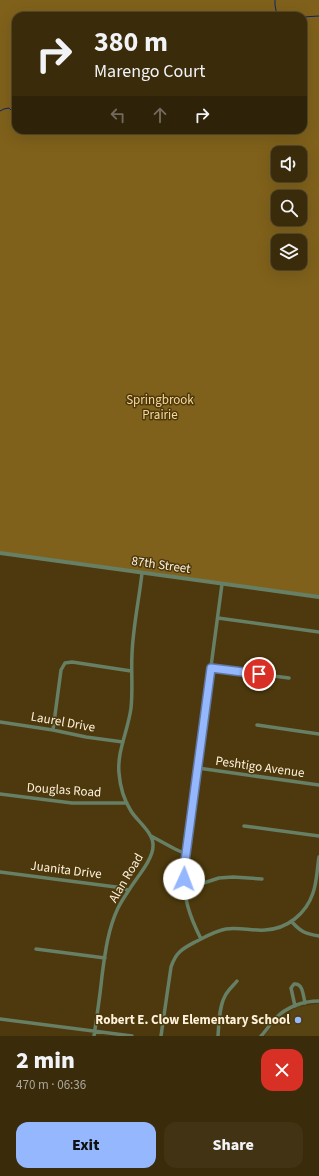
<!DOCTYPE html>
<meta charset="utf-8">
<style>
:root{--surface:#3a2b0a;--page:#413313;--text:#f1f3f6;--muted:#aba79c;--line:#54472b;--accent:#94b7fd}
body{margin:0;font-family:"Source Sans 3",sans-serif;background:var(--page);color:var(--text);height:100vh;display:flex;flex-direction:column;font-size:15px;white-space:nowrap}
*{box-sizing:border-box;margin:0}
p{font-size:13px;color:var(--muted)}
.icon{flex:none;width:22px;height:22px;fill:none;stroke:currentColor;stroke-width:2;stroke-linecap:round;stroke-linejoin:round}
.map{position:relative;height:1036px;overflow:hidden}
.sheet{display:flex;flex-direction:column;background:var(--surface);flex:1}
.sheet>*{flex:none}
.guide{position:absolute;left:12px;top:12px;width:295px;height:122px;border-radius:12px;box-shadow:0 4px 16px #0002,0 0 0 1px var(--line);background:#3a2b0a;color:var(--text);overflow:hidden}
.fabs{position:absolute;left:271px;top:146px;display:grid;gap:8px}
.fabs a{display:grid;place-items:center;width:36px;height:36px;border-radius:8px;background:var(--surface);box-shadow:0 4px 16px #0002,0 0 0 1px var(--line);font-size:20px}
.pin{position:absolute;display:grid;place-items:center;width:34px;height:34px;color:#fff;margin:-17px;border:2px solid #fff;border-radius:50%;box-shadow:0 1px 4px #0007}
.me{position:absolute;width:44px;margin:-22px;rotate:2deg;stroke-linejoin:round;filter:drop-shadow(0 0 3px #0008)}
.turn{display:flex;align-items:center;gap:14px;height:84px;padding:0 16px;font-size:18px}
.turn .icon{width:52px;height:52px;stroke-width:2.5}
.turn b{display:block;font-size:28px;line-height:34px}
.lanes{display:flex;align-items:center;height:38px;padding:0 16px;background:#0003;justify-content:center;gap:20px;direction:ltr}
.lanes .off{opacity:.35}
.round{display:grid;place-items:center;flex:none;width:42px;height:42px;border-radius:12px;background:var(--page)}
.summary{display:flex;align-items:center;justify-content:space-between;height:68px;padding:0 16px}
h1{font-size:24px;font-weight:800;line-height:30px}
.cta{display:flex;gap:8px;margin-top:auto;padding:8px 16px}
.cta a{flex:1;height:46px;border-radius:12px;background:var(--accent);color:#111;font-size:16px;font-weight:800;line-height:46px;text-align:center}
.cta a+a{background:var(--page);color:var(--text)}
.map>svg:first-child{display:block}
.built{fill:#584312}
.green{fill:#7f611b;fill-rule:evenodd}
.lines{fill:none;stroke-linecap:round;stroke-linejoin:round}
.stream{stroke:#0b2668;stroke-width:1}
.minor{stroke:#667f65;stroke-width:3.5}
.tertiary{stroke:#667f65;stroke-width:4}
.route-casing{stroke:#6077a4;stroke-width:10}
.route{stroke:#94b7fd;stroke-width:7}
.poi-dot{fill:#94b7fd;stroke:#4d390d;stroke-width:1.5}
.labels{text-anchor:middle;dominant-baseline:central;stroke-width:3;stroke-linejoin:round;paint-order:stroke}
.park-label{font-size:13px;fill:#fad998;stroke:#4d390d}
.street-label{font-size:13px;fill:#fef2db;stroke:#4d390d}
.poi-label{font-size:13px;font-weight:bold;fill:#fef2db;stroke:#4d390d;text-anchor:end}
</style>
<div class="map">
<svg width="319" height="1036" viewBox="0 0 319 1036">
<rect width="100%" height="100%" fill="#4d390d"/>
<!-- built -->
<path class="built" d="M316 1004H319V1036H264L275 1023 285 1014 298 1007Z"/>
<!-- green -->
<path class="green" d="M0 0H319V597L0 552ZM16 16H303V130H16ZM278 153H300V175H278ZM278 197H300V219H278ZM278 241H300V263H278Z"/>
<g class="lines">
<!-- stream -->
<path class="stream" d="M275 0V5L277 16
M303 17 319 16
M0 111 4 109 9 108 13 112 16 124"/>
<!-- minor -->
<path class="minor" d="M218 618 319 632
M211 668 289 678
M0 722 53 730 86 737 123 742
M257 725 319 734
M53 730 61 670 65 663 72 662 131 671
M198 768 319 785
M0 794 72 803H127
M244 826 319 836
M151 836 175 849 186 854
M0 872 116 887 128 890
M185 889 219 878 233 877 262 879
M292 922C301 932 306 934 319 936
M201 939C196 929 191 918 188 907 184 894 185 881 184 869L222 584
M36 949 105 958
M295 1006 291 988 294 984C303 983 303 995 305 1003
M0 1019 132 1036
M94 1036C97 1016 100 996 102 976 105 953 108 929 118 908 121 902 125 896 129 890 136 878 153 860 153 846 154 833 137 821 131 811 124 800 120 786 119 773 117 751 128 731 131 708 133 690 131 672 132 654 133 627 139 600 142 573
M161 1036 171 967C176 952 182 949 195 942 205 937 215 931 226 929 239 927 252 931 265 930 287 929 306 914 313 893 317 882 317 869 319 857
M218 1036C219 1023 219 1007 225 996 228 990 233 986 237 981
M261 1036C266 1031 270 1024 275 1019 286 1007 303 1001 319 1001"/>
<!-- tertiary -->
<path class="tertiary" d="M0 553 319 597"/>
</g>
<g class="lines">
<defs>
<path id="route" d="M184 879V869L186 854 211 668 259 674"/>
</defs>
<!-- route casing -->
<use href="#route" class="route-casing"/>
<!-- route -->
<use href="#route" class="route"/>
</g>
<!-- markers -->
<circle class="poi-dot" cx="298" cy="1020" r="4"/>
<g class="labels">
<!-- park labels -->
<g class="park-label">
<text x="160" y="400">Springbrook<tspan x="160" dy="15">Prairie</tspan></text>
</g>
<!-- street labels -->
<g class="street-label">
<text transform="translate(161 565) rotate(8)">87th Street</text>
<text transform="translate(63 722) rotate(10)">Laurel Drive</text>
<text transform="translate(260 767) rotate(8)">Peshtigo Avenue</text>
<text transform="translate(64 790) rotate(4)">Douglas Road</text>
<text transform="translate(66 870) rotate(7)">Juanita Drive</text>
<text transform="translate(126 878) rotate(-59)">Alan Road</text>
</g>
<!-- poi labels -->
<g class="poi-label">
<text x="290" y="1020">Robert E. Clow Elementary School</text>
</g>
</g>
</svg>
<div class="fabs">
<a><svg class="icon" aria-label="sound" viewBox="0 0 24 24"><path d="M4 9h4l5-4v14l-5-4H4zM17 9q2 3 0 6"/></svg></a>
<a><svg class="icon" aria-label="search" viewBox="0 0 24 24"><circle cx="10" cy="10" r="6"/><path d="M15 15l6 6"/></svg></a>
<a><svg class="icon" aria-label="layers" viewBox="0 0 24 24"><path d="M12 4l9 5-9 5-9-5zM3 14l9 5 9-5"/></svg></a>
</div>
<div class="pin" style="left:259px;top:674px;background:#d93025"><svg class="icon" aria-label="arrive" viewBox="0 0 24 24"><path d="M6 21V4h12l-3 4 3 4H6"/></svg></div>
<svg class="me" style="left:184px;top:879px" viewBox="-20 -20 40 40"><circle r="19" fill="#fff"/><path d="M0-13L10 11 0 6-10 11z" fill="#94b7fd"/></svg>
<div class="guide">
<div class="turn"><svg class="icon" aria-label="right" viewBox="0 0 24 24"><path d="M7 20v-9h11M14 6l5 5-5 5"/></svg><div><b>380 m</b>Marengo Court</div></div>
<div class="lanes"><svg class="icon off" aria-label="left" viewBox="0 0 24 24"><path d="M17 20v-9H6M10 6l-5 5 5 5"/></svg><svg class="icon off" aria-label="ahead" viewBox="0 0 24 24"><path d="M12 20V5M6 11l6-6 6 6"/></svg><svg class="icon" aria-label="right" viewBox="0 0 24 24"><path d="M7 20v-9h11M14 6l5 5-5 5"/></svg></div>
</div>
</div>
<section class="sheet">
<div class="summary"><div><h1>2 min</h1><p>470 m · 06:36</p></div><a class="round" style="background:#d93025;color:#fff"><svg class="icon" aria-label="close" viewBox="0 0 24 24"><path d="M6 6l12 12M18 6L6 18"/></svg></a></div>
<div class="cta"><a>Exit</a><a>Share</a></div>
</section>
